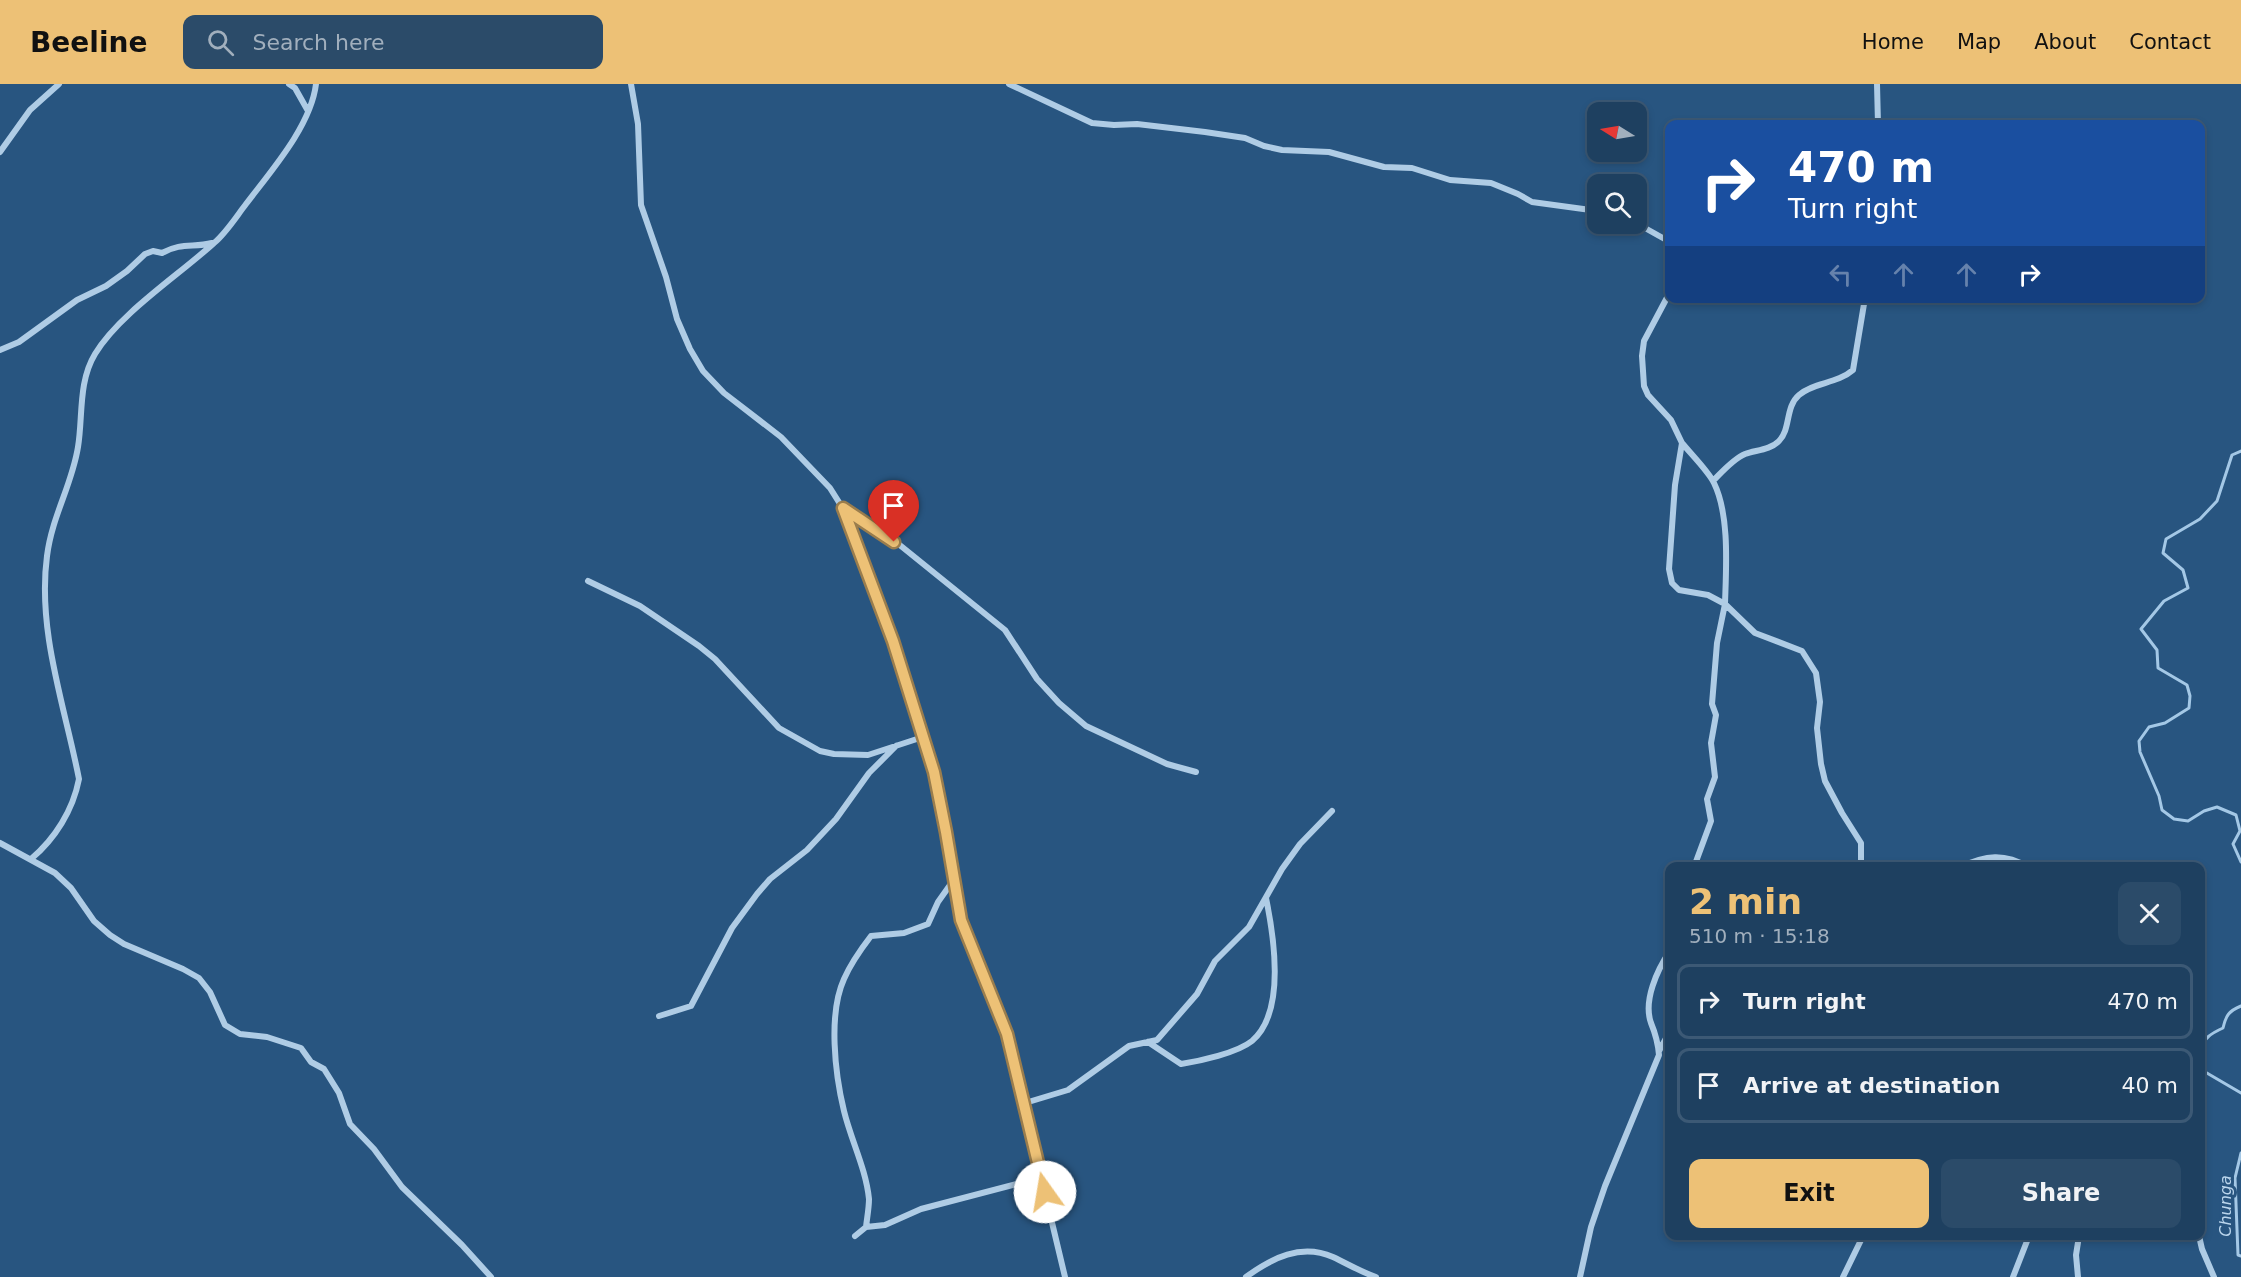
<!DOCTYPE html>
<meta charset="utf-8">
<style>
:root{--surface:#1e4060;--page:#2b4b69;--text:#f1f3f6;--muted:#a1afbd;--line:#3c5975;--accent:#edc176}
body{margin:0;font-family:"DejaVu Sans",sans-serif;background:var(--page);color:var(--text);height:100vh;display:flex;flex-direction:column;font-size:22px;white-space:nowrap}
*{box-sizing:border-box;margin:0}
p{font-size:20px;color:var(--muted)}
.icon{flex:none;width:33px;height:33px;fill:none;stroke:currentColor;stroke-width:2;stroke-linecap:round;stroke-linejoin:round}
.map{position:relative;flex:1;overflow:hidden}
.details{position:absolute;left:1665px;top:778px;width:540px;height:378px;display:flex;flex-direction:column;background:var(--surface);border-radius:12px;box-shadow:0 3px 9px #0003,0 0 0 2px var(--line)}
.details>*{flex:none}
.banner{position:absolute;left:1665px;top:36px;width:540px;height:183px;border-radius:12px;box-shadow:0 3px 9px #0003,0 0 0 2px var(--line);background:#1a4fa0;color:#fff;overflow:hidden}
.needle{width:39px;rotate:281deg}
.buttons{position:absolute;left:1587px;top:18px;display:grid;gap:12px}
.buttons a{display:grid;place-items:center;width:60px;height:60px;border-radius:12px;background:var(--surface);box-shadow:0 3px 9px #0003,0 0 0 2px var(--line);font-size:30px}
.pin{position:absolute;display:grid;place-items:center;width:51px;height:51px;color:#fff;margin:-62px -26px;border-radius:50% 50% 50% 0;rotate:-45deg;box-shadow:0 0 6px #0007}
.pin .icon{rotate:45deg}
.me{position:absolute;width:66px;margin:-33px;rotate:347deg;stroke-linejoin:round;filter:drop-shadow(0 0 4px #0008)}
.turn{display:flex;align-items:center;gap:21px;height:126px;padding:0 24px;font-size:27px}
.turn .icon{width:78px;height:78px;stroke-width:2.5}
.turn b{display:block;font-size:42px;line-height:51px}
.lanes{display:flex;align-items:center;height:57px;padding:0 24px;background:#0003;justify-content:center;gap:30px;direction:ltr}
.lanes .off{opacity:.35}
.round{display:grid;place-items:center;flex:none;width:63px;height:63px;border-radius:12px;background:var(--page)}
.headline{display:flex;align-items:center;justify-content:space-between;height:102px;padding:0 24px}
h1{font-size:36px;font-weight:700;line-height:45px;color:var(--accent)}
.primary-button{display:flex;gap:12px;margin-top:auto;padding:12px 24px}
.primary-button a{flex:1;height:69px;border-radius:12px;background:var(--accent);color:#111;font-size:24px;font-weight:700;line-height:69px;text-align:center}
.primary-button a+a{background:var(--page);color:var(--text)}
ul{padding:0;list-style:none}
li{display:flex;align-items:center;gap:18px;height:75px;margin:0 12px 9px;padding:0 12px;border:3px solid var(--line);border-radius:12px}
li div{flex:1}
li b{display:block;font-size:22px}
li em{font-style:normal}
header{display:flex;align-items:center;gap:36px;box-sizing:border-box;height:84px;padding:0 30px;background:var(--accent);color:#111}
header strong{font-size:28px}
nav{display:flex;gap:33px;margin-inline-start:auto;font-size:21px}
.search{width:420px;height:54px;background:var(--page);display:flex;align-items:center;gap:15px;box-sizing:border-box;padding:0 21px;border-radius:12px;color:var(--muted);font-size:22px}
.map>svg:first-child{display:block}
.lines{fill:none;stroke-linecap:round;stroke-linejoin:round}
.stream{stroke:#a4c8e6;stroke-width:3}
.minor{stroke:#afcce5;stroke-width:6}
.route-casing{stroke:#9a7d4d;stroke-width:15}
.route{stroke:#edc176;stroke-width:10}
.labels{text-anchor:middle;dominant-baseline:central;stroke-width:6;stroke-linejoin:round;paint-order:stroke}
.water-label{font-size:16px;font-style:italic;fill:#bbd6ed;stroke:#285580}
</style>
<header>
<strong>Beeline</strong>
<div class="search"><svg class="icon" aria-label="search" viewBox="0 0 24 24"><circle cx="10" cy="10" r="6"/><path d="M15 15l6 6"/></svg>Search here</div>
<nav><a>Home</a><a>Map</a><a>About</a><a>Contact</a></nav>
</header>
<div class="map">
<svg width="2241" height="1193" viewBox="0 0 2241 1193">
<rect width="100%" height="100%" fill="#285580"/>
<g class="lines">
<!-- stream -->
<path class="stream" d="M2241 367 2232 371 2217 417 2200 435 2166 455 2163 469 2183 486 2188 504 2164 517 2141 545 2157 566 2158 584 2187 601 2190 612 2189 624 2165 639 2149 643 2139 657 2140 668 2159 712 2162 726 2174 735 2188 737 2204 727 2217 723 2236 731 2240 747 2233 760 2241 778
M2200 967C2203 954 2212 949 2223 944 2226 931 2229 927 2241 922
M2200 985 2241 1009
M2241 1069 2235 1094 2238 1171 2241 1172"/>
<!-- minor -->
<path class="minor" d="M289 0 295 4 308 27
M631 0 638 40 641 121 666 193 677 235 690 265 703 287 724 309 781 353 830 404 847 431 855 460 880 520 934 688 947 748 961 836 1007 950 1065 1193
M1009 0 1092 39 1114 41 1137 40 1205 48 1245 54 1264 62 1282 66 1329 68 1384 83 1412 84 1450 96 1491 99 1518 110 1532 118 1598 127
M1877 0 1878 40
M0 68 30 26 59 0
M1636 139 1670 158
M1670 208 1644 257 1642 272 1644 302 1648 311 1671 336 1682 359 1675 401 1669 485 1672 499 1679 506 1708 511 1725 520 1717 559 1712 620 1716 631 1711 659 1715 693 1707 715 1711 737 1694 783
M0 266 19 258 77 216 106 202 127 187 145 170 153 167 162 169C182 158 193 164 212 159
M1682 359C1691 370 1709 388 1714 399 1730 432 1726 485 1725 520L1755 549 1802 567 1816 589 1820 618 1817 644 1821 680 1825 697 1842 729 1861 759V783
M1713 397C1722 388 1733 375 1745 370 1756 366 1770 366 1779 357 1791 345 1785 323 1799 311 1814 298 1837 300 1853 286L1865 214
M846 426 896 458 1005 546 1037 595 1059 619 1086 642 1167 680 1196 688
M588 497 640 522 699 562 715 575 779 644 820 667 834 670 868 671 923 653
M0 759 55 789 71 804 94 837 110 851 124 860 183 885 199 894 210 908 225 941 240 950 267 953 301 964 311 978 324 985 339 1009 350 1040 374 1065 402 1103 462 1161 491 1193
M31 775C55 755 73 726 79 695 65 623 37 547 47 472 52 432 72 401 78 363 83 333 78 298 95 270 119 230 179 191 214 159 226 149 236 133 246 120 271 87 311 42 316 0
M1961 783C1985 771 2005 769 2028 783
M659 932 691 922 732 844 757 810 770 795 807 766 836 735 869 689 896 662
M1148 958 1181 980C1200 977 1237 969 1252 957 1286 928 1274 853 1266 814
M1659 967 1670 947
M1025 1019 1068 1006 1129 962 1157 956 1197 910 1215 877 1249 843 1282 785 1300 760 1332 727
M866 1143 885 1141 921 1125 1020 1099 1040 1088
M855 1152 866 1143C867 1134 869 1124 869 1115 866 1085 851 1056 844 1027 835 990 828 930 844 895 851 879 861 865 871 852L904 849 928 840 938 818 955 794
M2199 1152 2202 1165 2214 1193
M1246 1193C1272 1174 1301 1159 1333 1173 1348 1180 1361 1188 1376 1193
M1580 1193 1591 1143 1605 1102 1659 971C1658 958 1656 951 1651 939 1643 917 1657 886 1670 867
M1843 1193 1863 1152
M2013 1193 2029 1152
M2078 1193 2076 1171 2079 1152"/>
</g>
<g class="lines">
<defs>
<path id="route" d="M894 458 843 424 893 557 934 688 946 748 961 836 1007 950 1045 1108"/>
</defs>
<!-- route casing -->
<use href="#route" class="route-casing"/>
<!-- route -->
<use href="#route" class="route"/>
</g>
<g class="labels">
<!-- water labels -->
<g class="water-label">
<text transform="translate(2225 1122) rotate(-90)">Chunga</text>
</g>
</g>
</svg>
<div class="buttons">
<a><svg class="needle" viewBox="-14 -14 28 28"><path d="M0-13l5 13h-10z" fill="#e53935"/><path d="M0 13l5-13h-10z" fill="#a1afbd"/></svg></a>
<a><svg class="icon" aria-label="search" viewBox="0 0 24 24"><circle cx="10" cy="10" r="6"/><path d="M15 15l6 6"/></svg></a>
</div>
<div class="pin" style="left:894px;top:458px;background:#d93025"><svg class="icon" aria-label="arrive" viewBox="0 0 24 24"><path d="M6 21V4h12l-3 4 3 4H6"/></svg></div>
<svg class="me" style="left:1045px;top:1108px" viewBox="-20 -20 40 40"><circle r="19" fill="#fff"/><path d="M0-13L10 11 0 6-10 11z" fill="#edc176"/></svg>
<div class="banner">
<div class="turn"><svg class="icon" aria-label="right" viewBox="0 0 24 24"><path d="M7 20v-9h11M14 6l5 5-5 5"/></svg><div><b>470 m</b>Turn right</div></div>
<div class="lanes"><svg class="icon off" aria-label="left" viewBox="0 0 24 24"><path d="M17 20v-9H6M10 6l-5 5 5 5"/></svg><svg class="icon off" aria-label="ahead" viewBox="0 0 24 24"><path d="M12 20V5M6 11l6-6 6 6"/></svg><svg class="icon off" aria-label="ahead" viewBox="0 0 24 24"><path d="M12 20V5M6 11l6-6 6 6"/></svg><svg class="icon" aria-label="right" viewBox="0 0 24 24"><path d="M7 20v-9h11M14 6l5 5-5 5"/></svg></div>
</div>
<section class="details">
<div class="headline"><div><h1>2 min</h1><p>510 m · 15:18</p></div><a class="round"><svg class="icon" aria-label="close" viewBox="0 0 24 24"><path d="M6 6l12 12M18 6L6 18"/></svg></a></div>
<ul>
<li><svg class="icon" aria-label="right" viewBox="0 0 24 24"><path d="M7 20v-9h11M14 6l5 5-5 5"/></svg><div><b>Turn right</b></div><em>470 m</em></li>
<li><svg class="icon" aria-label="arrive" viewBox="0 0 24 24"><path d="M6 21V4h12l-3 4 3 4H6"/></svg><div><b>Arrive at destination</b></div><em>40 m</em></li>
</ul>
<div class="primary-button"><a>Exit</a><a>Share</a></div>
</section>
</div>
